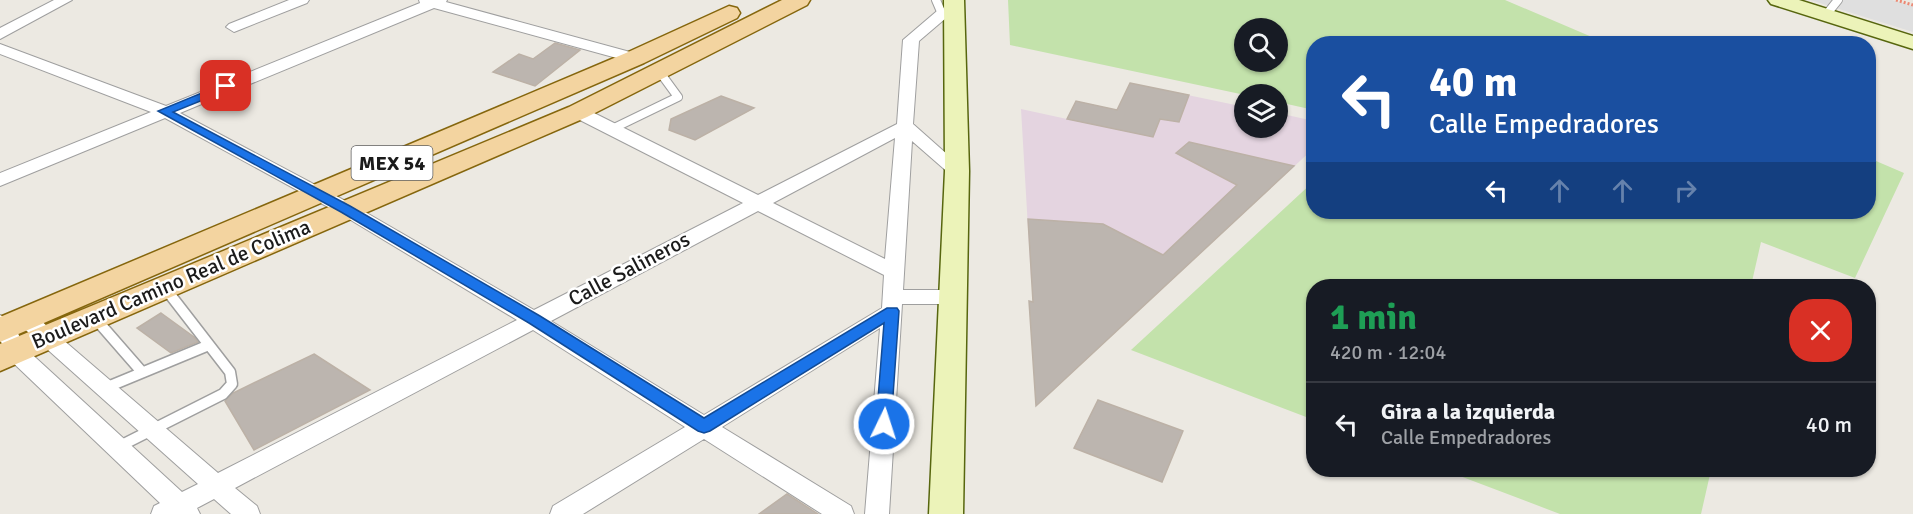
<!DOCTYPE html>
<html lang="es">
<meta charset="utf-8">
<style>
:root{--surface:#171b24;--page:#20242c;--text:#f1f3f6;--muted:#9ea1a6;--line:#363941}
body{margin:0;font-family:Signika,sans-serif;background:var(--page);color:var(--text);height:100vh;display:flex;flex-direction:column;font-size:22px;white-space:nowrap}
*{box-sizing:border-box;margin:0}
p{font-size:20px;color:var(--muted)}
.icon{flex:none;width:33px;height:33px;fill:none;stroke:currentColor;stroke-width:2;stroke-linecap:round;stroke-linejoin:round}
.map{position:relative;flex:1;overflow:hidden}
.side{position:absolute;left:1306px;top:279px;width:570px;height:198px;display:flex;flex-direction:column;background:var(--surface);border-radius:24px;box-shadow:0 2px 4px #0004}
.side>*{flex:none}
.hud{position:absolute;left:1306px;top:36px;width:570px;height:183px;border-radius:24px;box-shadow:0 2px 4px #0004;background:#1a4fa0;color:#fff;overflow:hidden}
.buttons{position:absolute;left:1234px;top:18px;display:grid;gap:12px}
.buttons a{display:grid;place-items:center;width:54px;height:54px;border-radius:50%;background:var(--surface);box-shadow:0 2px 4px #0004;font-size:30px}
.pin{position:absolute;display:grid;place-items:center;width:51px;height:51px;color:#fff;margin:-26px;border-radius:12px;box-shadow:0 3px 9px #0006}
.me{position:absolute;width:66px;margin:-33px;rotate:4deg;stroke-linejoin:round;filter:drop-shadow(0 0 4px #0008)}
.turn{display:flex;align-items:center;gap:21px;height:126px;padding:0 24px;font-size:27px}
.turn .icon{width:78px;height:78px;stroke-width:2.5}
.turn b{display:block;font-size:42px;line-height:51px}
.lanes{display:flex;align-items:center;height:57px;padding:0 24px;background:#0003;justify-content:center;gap:30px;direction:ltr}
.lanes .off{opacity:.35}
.round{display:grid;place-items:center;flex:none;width:63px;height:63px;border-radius:24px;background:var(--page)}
.headline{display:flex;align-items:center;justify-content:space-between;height:102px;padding:0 24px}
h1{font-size:36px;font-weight:700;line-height:45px;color:#1e9e55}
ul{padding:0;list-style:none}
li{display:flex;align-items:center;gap:18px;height:84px;padding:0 24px;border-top:2px solid var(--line)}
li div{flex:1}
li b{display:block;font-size:22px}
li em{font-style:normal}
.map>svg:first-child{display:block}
.industrial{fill:#e4d4e0}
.grass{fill:#c3e2ab;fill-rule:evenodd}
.parking{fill:#dfdfdf}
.building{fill:#bcb5af;stroke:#bcb1a6;stroke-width:1.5}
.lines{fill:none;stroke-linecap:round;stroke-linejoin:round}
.lane-far1-casing{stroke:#9f9f9f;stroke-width:10}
.lane-casing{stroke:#9f9f9f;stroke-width:13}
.street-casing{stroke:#9f9f9f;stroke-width:2}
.secondary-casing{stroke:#57660e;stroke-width:3}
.primary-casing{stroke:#85660d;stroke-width:3}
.path{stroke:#ec8773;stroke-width:3;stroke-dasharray:2 2;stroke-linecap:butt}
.lane-far1{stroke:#fff;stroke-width:8}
.lane{stroke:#fff;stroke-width:10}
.street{fill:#fff;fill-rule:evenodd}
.secondary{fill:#ecf3b9;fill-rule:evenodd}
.primary{fill:#f3d4a0;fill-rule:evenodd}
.route{fill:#1a73e8;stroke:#114b97;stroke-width:1.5}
.labels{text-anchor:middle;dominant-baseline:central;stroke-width:5;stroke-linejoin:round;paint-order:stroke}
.shield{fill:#fff;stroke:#5f5f5f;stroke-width:1.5}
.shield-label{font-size:20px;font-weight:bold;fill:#1b1b1b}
.street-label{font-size:21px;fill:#1b1b1b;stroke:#fff}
</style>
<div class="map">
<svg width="1913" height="514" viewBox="0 0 1913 514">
<rect width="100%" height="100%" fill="#ece9e2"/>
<!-- industrial -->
<path class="industrial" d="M1130 83 1245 107V128H1278V113L1314 121V148L1155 295 1121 298 1031 279 1021 109 1067 119 1076 101 1117 110Z"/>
<!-- grass -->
<path class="grass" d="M1008 0H1505L1606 43 1314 44V110L1278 102V94L1245 95 1010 45ZM1278 28V62H1245V28Z
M1869 158 1904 173 1855 278 1761 242 1751 286H1314V420L1131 350 1314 181V212H1869Z
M1444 470H1443H1711L1701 514H1560Z"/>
<!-- parking -->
<path class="parking" d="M1810 0H1892L1913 6V32Z"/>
<!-- building -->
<path class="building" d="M555 43 580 50 535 86 493 72 519 54 533 59Z
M1130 83 1189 95 1179 122 1160 119 1153 137 1067 119 1076 101 1117 110Z
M721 96 754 108 695 140 669 130 671 119Z
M1189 142 1294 166 1036 406 1029 301 1033 302 1028 219 1103 224 1163 255 1237 185 1176 153Z
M161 313 194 337 198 342 171 353 137 328Z
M314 354 370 390 254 450 225 401 233 393Z
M1098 400 1183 431 1162 482 1074 448Z
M787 494 818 514H759Z"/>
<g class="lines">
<defs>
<path id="lane-far1" d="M936 0 942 14
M1826 15 1838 0
M612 129 678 97 659 71"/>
<path id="lane" d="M94 317 142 372
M105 388 209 345
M118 447 223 394 232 384 230 372 165 288"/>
<path id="street" d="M54 0H72L0 39V28Z
M289 0H309L307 3 239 30 234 32 226 27 229 24Z
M419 0H447L446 2 641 55 643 58 635 63 434 8 180 113 353 205 534 310 743 203 572 116 570 112 572 108H584L758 195 897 124 903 40 937 11H960L962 14 960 17 946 18 919 41 913 124 966 171 963 175H951L912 141 903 290H952L959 292 962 297 959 302 952 304H902L889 514H865L880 328 722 427 851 506 854 514H822L704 439 583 514H550L553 506 685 427 533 330 235 488 257 506 260 514H231L214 499 197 508 200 514H151L154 506 160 503 7 357 0 339V315L13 322 24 347 182 492 198 484 19 324 16 319 19 314 26 311 33 314 218 473 517 320 339 213 165 118 0 186V173L151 112 0 54V44L166 106 420 3ZM895 138 885 259 773 203ZM758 211 884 275 882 308 704 415 551 321Z"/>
<path id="secondary" d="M944 0H964L969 171 963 514H929L945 171Z
M1768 0H1799L1913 36V49L1771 4Z"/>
<path id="primary" d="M782 0H810L807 5 587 117 0 371V344L569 107Z
M729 6 737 8 740 13 737 18 644 63 0 342V317L626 53Z"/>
</defs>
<!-- lane-far1 casing -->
<use href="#lane-far1" class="lane-far1-casing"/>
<!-- lane casing -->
<use href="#lane" class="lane-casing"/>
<!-- street casing -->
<use href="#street" class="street-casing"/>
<!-- secondary casing -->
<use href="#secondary" class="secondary-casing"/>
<!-- primary casing -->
<use href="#primary" class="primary-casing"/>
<!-- path -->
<path class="path" d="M1896 0 1913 5"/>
<!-- lane-far1 -->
<use href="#lane-far1" class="lane-far1"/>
<!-- lane -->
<use href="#lane" class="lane"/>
<!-- street -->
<use href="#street" class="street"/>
<!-- secondary -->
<use href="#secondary" class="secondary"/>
<!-- primary -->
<use href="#primary" class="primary"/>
</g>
<!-- route -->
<path class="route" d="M226 83 230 84V89L173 112 350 206 540 316 704 418 887 308H897L899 311 891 424 889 428 884 430 878 428 876 424 884 323 710 431 704 433 698 431 529 323 341 212 158 111Z"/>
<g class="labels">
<!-- shield labels -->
<rect class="shield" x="351.5" y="146" width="81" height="34" rx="4.5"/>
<g class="shield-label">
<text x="392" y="163">MEX 54</text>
</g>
<!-- street labels -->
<g class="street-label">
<text transform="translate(629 269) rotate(-28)">Calle Salineros</text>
<text transform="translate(171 284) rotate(-23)">Boulevard Camino Real de Colima</text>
</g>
</g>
</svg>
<div class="buttons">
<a><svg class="icon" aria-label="search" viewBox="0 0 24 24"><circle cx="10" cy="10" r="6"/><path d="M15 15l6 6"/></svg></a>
<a><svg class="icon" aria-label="layers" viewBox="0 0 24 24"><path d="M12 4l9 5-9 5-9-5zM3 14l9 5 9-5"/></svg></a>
</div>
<div class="pin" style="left:226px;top:86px;background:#d93025"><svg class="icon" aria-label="arrive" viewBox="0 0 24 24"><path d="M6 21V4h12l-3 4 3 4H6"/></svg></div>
<svg class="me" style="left:884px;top:424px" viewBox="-20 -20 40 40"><circle r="17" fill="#1a73e8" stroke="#fff" stroke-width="3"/><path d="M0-11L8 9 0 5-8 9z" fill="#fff"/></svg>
<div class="hud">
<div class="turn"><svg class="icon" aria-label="left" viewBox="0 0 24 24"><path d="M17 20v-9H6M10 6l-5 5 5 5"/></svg><div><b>40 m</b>Calle Empedradores</div></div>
<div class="lanes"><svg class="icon" aria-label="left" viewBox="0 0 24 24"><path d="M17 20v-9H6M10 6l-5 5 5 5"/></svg><svg class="icon off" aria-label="ahead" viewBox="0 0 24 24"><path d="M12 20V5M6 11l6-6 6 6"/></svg><svg class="icon off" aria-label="ahead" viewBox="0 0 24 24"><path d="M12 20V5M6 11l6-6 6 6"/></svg><svg class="icon off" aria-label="right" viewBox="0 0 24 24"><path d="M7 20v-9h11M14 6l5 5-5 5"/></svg></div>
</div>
<section class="side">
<div class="headline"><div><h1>1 min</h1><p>420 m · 12:04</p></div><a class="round" style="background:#d93025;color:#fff"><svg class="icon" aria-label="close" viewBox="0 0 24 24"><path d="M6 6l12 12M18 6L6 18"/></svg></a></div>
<ul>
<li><svg class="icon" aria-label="left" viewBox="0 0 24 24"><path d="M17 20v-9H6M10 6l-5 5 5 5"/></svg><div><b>Gira a la izquierda</b><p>Calle Empedradores</p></div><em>40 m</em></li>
</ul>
</section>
</div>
